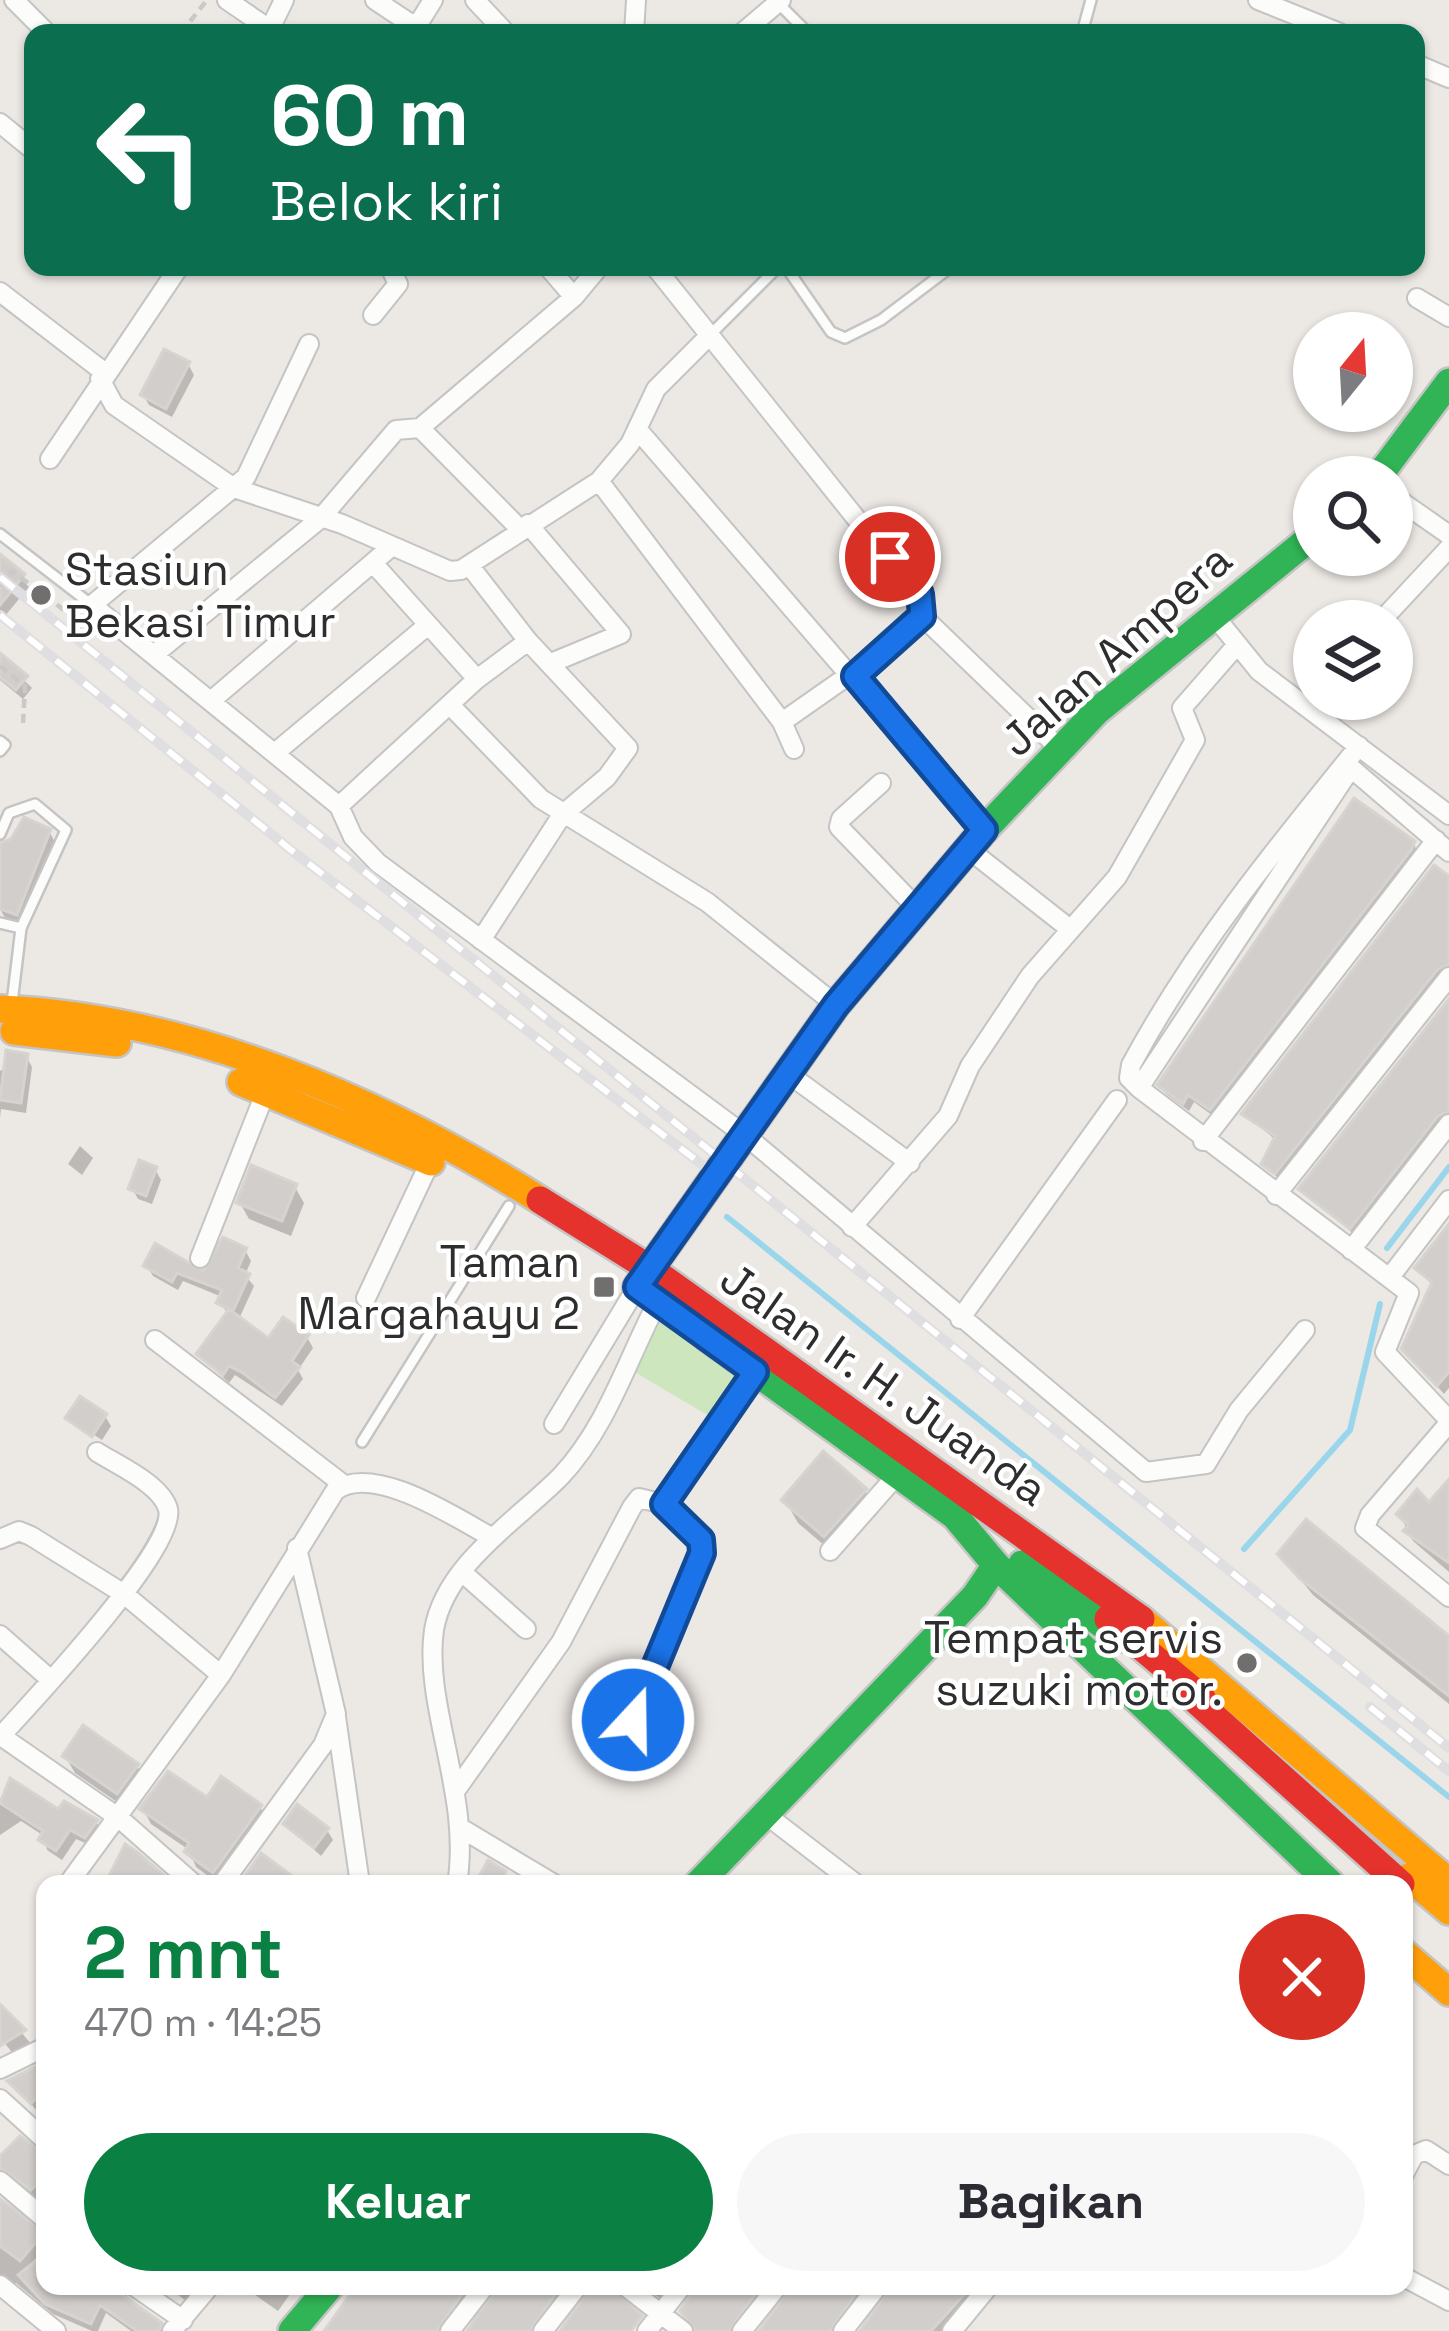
<!DOCTYPE html>
<html lang="id">
<meta charset="utf-8">
<style>
:root{--surface:#fff;--page:#f7f7f7;--text:#2b2b33;--muted:#7c7c81;--accent:#0b8043}
body{margin:0;font-family:"Space Grotesk",sans-serif;background:var(--page);color:var(--text);height:100vh;display:flex;flex-direction:column;font-size:45px;white-space:nowrap}
*{box-sizing:border-box;margin:0}
p{font-size:39px;color:var(--muted)}
.icon{flex:none;width:66px;height:66px;fill:none;stroke:currentColor;stroke-width:2;stroke-linecap:round;stroke-linejoin:round}
.map{position:relative;flex:1;overflow:hidden}
.panel{position:absolute;left:36px;top:1875px;width:1377px;height:420px;display:flex;flex-direction:column;background:var(--surface);border-radius:24px;box-shadow:0 3px 9px #0004}
.panel>*{flex:none}
.top-card{position:absolute;left:24px;top:24px;width:1401px;height:252px;border-radius:24px;box-shadow:0 3px 9px #0004;background:#0b6e4f;color:#fff;overflow:hidden}
.needle{width:78px;rotate:18deg}
.controls{position:absolute;left:1293px;top:312px;display:grid;gap:24px}
.controls a{display:grid;place-items:center;width:120px;height:120px;border-radius:50%;background:var(--surface);box-shadow:0 3px 9px #0004;font-size:60px}
.pin{position:absolute;display:grid;place-items:center;width:102px;height:102px;color:#fff;margin:-51px;border:6px solid #fff;border-radius:50%;box-shadow:0 3px 12px #0007}
.me{position:absolute;width:132px;margin:-66px;rotate:21deg;stroke-linejoin:round;filter:drop-shadow(0 0 9px #0008)}
.turn{display:flex;align-items:center;gap:42px;height:252px;padding:0 48px;font-size:54px}
.turn .icon{width:156px;height:156px;stroke-width:2.5}
.turn b{display:block;font-size:84px;line-height:102px}
.round{display:grid;place-items:center;flex:none;width:126px;height:126px;border-radius:63px;background:var(--page)}
.overview{display:flex;align-items:center;justify-content:space-between;height:204px;padding:0 48px}
h1{font-size:72px;font-weight:700;line-height:90px;color:var(--accent)}
.button{display:flex;gap:24px;margin-top:auto;padding:24px 48px}
.button a{flex:1;height:138px;border-radius:72px;background:var(--accent);color:#fff;font-size:48px;font-weight:700;line-height:138px;text-align:center}
.button a+a{background:var(--page);color:var(--text)}
.map>svg:first-child{display:block}
.green{fill:#cee6be}
.shadow{fill:#0003}
.lines{fill:none;stroke-linecap:round;stroke-linejoin:round}
.stream{stroke:#99d6ec;stroke-width:6}
.building{fill:#d1cecb;stroke:#d7d4d0;stroke-width:3}
.lane-casing{stroke:#c5c4c5;stroke-width:14}
.street-casing{stroke:#c5c4c5;stroke-width:22}
.fast-casing{stroke:#c5c4c5;stroke-width:32}
.slow-casing{stroke:#c5c4c5;stroke-width:32}
.jam-casing{stroke:#c5c4c5;stroke-width:32}
.path{stroke:#c9c9c8;stroke-width:4.5;stroke-dasharray:9 6;stroke-linecap:butt}
.lane{stroke:#fcfcfb;stroke-width:9}
.street{stroke:#fcfcfb;stroke-width:18}
.fast{stroke:#30b455;stroke-width:27}
.slow{stroke:#ff9f0a;stroke-width:27}
.jam{stroke:#e5322d;stroke-width:27}
.rail-casing{stroke:#dfdfe1;stroke-width:10}
.rail{stroke:#fff;stroke-width:6;stroke-dasharray:18;stroke-linecap:butt}
.route-casing{stroke:#114b97;stroke-width:30}
.route{stroke:#1a73e8;stroke-width:21}
.poi-dot{fill:#706f6e;stroke:#fff;stroke-width:4.5}
.labels{text-anchor:middle;dominant-baseline:central;stroke-width:9;stroke-linejoin:round;paint-order:stroke}
.poi-label{font-size:45px;fill:#2e2e2e;stroke:#fff;text-anchor:end}
.street-label{font-size:45px;fill:#2e2e2e;stroke:#fff}
</style>
<div class="map">
<svg width="1449" height="2331" viewBox="0 0 1449 2331">
<rect width="100%" height="100%" fill="#ece8e4"/>
<!-- green -->
<path class="green" d="M662 1316 737 1377 709 1416 633 1371Z"/>
<!-- shadow -->
<path class="shadow" d="M188 364 194 375 172 417 149 405 143 395Z
M0 558 29 587 0 622Z
M0 657 32 688 23 699 0 680Z
M49 831 58 848 26 930 8 923 0 909V853Z
M1413 843 1418 852 1216 1118 1194 1102 1189 1111 1166 1094 1161 1085Z
M1449 880V978L1282 1182 1264 1164 1276 1140 1244 1114Z
M1449 1004V1123L1357 1237 1302 1189Z
M26 1056 32 1067 26 1113 1 1109 0 1118V1071Z
M80 1146 93 1158 82 1175 68 1164Z
M155 1169 161 1180 152 1204 138 1199 132 1188Z
M295 1187 304 1203 291 1236 249 1219 240 1203Z
M1449 1227V1388L1444 1394 1404 1349 1433 1286 1417 1268Z
M245 1250 251 1261 245 1275 254 1286 239 1319 269 1343 307 1337 313 1348 298 1370 303 1379 282 1406 235 1375 229 1383 199 1354 229 1315 220 1303 222 1297 183 1281 178 1290 153 1276 147 1266 204 1275Z
M105 1416 111 1426 102 1440 69 1419Z
M1449 1484V1572L1413 1541 1399 1514 1429 1506Z
M865 1491 878 1513 838 1557 798 1523 785 1500Z
M1280 1554 1449 1638V1704L1313 1595Z
M65 1756 137 1766 147 1782 127 1809 75 1773Z
M11 1783 59 1814 96 1822 102 1832 92 1846 76 1839 62 1860 47 1850 44 1836 21 1821 0 1835V1800Z
M208 1801 260 1807 269 1822 219 1884 196 1867 189 1850 151 1824 143 1809Z
M286 1824 327 1830 333 1840 321 1856Z
M0 2006 31 2044 14 2055 0 2037Z
M44 2066 45 2108 39 2113 11 2082Z
M0 2160 45 2162V2205L16 2180H0Z
M0 2202 45 2239V2248L31 2264 45 2286H133L127 2290V2301L163 2331H131L106 2313 98 2331H92L53 2314 16 2283 0 2285Z
M167 2286H212L191 2305Z
M242 2286H294L295 2287 278 2311Z
M358 2286H478L443 2331H400Z
M498 2286H571L536 2331H471Z
M643 2286H677L664 2301Z
M697 2286H771L735 2331H697Z
M791 2286H871L836 2331H763Z
M893 2286H978L942 2331H864Z"/>
<g class="lines">
<!-- stream -->
<path class="stream" d="M727 1217 1449 1797
M1387 1248 1449 1167
M1244 1549 1350 1430 1380 1304"/>
</g>
<!-- building -->
<path class="building" d="M164 349 190 362 166 409 140 395Z
M0 554 25 574 0 605Z
M0 653 28 676 16 690 0 677Z
M1354 798 1415 841 1412 849 1210 1110 1188 1095 1183 1104 1157 1085Z
M24 817 51 829 17 915 0 909V843L11 839Z
M1434 865 1449 876V964L1438 969 1275 1174 1261 1164 1275 1136 1241 1114Z
M1449 999V1111L1438 1116 1350 1229 1298 1189Z
M6 1050 28 1054 21 1103 0 1100Z
M139 1160 157 1167 146 1196 128 1189Z
M251 1165 297 1184 282 1221 236 1203Z
M1449 1224V1372L1437 1386 1401 1349 1432 1282 1414 1268Z
M223 1237 247 1248 238 1268 250 1274 233 1311 216 1303 222 1290 177 1273 172 1282 143 1266 155 1243 203 1271Z
M229 1309 268 1338 283 1317 309 1335 292 1361 300 1367 275 1398 243 1373 229 1366 223 1375 196 1354Z
M80 1396 107 1414 92 1437 65 1418Z
M823 1451 867 1489 824 1537 781 1500Z
M1449 1479V1563L1403 1531 1408 1525 1396 1514 1417 1489 1429 1502Z
M1306 1519 1449 1636V1696L1299 1578 1277 1554Z
M83 1725 139 1764 117 1794 62 1756Z
M168 1771 207 1797 221 1776 262 1805 213 1873 184 1852 189 1843 139 1809Z
M10 1778 58 1809 64 1801 98 1820 85 1838 70 1830 56 1851 38 1840 43 1831 0 1803Z
M297 1804 329 1828 314 1848 283 1824Z
M125 1844 137 1852 174 1884H105Z
M261 1853 303 1884H239Z
M488 1860 506 1871 500 1884H475Z
M0 2004 26 2030 0 2046Z
M45 2062V2088L31 2104 7 2081Z
M20 2136 45 2153V2175L31 2190 0 2168V2156Z
M0 2199 45 2232 20 2261 0 2246Z
M34 2262 45 2275V2286H110L162 2323 159 2331H137L100 2305 91 2324 45 2304 18 2275Z
M356 2286H458L464 2291 437 2331H324Z
M498 2286H561L530 2331H467Z
M591 2286H612L642 2316 631 2331H560Z
M695 2286H761L729 2331H696L680 2311Z
M791 2286H861L830 2331H759Z
M891 2286H972L931 2331H860Z"/>
<g class="lines">
<defs>
<path id="lane" d="M778 3 808 33
M1082 33 1091 0
M786 267 831 332 845 338 881 320 951 267
M710 335 778 267
M0 534 92 605
M0 741 5 745 0 751
M0 834 9 813 35 804 66 830 21 928
M0 923 21 928 12 1003
M362 1442 509 1206"/>
<path id="street" d="M14 0 47 33
M227 0 275 33
M375 0 411 24 420 21 433 0
M475 0 506 33
M1258 0 1340 33
M268 33 284 0
M634 33 636 0
M742 33 781 0
M1416 64 1449 78
M0 123 33 150
M548 267 574 297
M655 267 923 602 922 616 909 633 782 722
M0 292 104 372
M1417 298 1449 317
M373 315 398 284 390 267
M309 344 246 477 92 605 339 806 353 837 378 863 746 1136 1146 1472 1206 1464 1239 1410 1305 1330
M100 379 114 405 234 488 342 524 450 571 461 570 599 481 630 444 656 389 708 337
M420 428 520 529
M638 430 984 831
M50 459 179 267
M599 481 782 722 794 749
M1392 495 1449 535
M528 524 621 634 551 663
M373 563 477 679
M469 565 528 641 628 748 607 777 562 815 481 940
M922 616 1061 750
M1216 618 1259 671 1449 815
M1381 621 1449 548
M156 653 321 518 396 430 420 428 574 297 599 267
M212 700 391 547
M451 706 541 799 707 902 836 1005
M276 752 428 625
M881 783 841 819 839 827 916 907
M339 806 477 679 528 641
M967 848 1070 929
M1449 852 1351 768 1139 1088 1409 1293 1385 1352 1449 1420
M790 1075 910 1163
M1139 1088 1129 1078 1131 1065C1194 948 1276 848 1359 746
M1203 1141 1436 840
M1276 1195 1449 977
M852 1227 948 1116 970 1066 1030 976 1117 877 1195 740 1182 708 1236 646
M1351 1250 1449 1124
M200 1258 266 1091
M1390 1277 1449 1200
M366 1298 430 1162
M960 1319 1117 1100
M155 1340 344 1485
M1449 1423 1370 1515 1365 1528 1449 1597
M554 1424 637 1287
M0 1539 19 1531 31 1536 124 1594 221 1675
M830 1551 897 1475
M463 1573 526 1629
M0 1635 51 1680
M336 1717 360 1884
M1 1736 119 1818 194 1884
M0 1737C31 1703 177 1548 168 1509 161 1484 117 1465 97 1452
M618 1756 702 1553 701 1540 664 1504 755 1372
M456 1790 561 1642 632 1507 639 1498 664 1504
M765 1814 856 1884
M459 1827 554 1884
M68 1884 221 1675 335 1491C373 1462 456 1518 493 1538
M222 1884 323 1745 336 1714 297 1548
M457 1884C472 1797 423 1705 434 1630 445 1564 518 1520 561 1476 607 1427 627 1360 658 1301
M0 2069 45 2047
M0 2099 45 2140
M1404 2174 1414 2155 1426 2150 1449 2165
M0 2181 45 2219
M1404 2277 1449 2301
M0 2285 56 2331
M134 2286 183 2320
M625 2286 683 2331
M172 2331 210 2286
M450 2331 485 2286
M543 2331 578 2286
M647 2331 682 2286
M742 2331 778 2286
M843 2331 878 2286
M952 2331 989 2286"/>
<path id="fast" d="M1378 477 1449 382
M984 830 1097 711 1314 535
M707 1337 955 1516 996 1565 1331 1884
M1022 1564 1120 1638
M698 1884 975 1596 996 1565
M292 2331 330 2286"/>
<path id="slow" d="M0 1009C189 1017 381 1100 540 1200
M14 1031 117 1043
M241 1082 431 1162
M637 1287 836 1005 984 830
M1141 1619 1449 1882
M1409 1877 1449 1911
M1404 1953 1449 1992"/>
<path id="jam" d="M540 1200 649 1268 1141 1619
M1108 1619 1202 1698
M1183 1689 1401 1884"/>
</defs>
<!-- lane casing -->
<use href="#lane" class="lane-casing"/>
<!-- street casing -->
<use href="#street" class="street-casing"/>
<!-- fast casing -->
<use href="#fast" class="fast-casing"/>
<!-- slow casing -->
<use href="#slow" class="slow-casing"/>
<!-- jam casing -->
<use href="#jam" class="jam-casing"/>
<!-- path -->
<path class="path" d="M181 33 207 0
M0 586 12 571 80 622
M0 666 25 686 23 724"/>
<!-- lane -->
<use href="#lane" class="lane"/>
<!-- street -->
<use href="#street" class="street"/>
<!-- fast -->
<use href="#fast" class="fast"/>
<!-- slow -->
<use href="#slow" class="slow"/>
<!-- jam -->
<use href="#jam" class="jam"/>
<defs>
<path id="rail" d="M0 577 1449 1748
M0 615 291 850 713 1173
M1370 1707 1449 1771"/>
</defs>
<!-- rail casing -->
<use href="#rail" class="rail-casing"/>
<!-- rail -->
<use href="#rail" class="rail"/>
</g>
<g class="lines">
<defs>
<path id="route" d="M633 1720 702 1553 701 1540 664 1504 755 1372 637 1287 836 1005 984 830 855 676 922 616 920 594 890 557"/>
</defs>
<!-- route casing -->
<use href="#route" class="route-casing"/>
<!-- route -->
<use href="#route" class="route"/>
</g>
<!-- markers -->
<g class="poi-dot">
<circle cx="41" cy="595" r="12"/>
<rect x="592" y="1275" width="24" height="24" rx="6"/>
<circle cx="1247" cy="1663" r="12"/>
</g>
<g class="labels">
<!-- poi labels -->
<g class="poi-label">
<text x="65" y="569" text-anchor="start">Stasiun<tspan x="65" dy="52">Bekasi Timur</tspan></text>
<text x="580" y="1261">Taman<tspan x="580" dy="52">Margahayu 2</tspan></text>
<text x="1223" y="1637">Tempat servis<tspan x="1223" dy="52">suzuki motor.</tspan></text>
</g>
<!-- street labels -->
<g class="street-label">
<text transform="translate(1116 650) rotate(-42)">Jalan Ampera</text>
<text transform="translate(884 1384) rotate(35)">Jalan Ir. H. Juanda</text>
</g>
</g>
</svg>
<div class="controls">
<a><svg class="needle" viewBox="-14 -14 28 28"><path d="M0-13l5 13h-10z" fill="#e53935"/><path d="M0 13l5-13h-10z" fill="#7c7c81"/></svg></a>
<a><svg class="icon" aria-label="search" viewBox="0 0 24 24"><circle cx="10" cy="10" r="6"/><path d="M15 15l6 6"/></svg></a>
<a><svg class="icon" aria-label="layers" viewBox="0 0 24 24"><path d="M12 4l9 5-9 5-9-5zM3 14l9 5 9-5"/></svg></a>
</div>
<div class="pin" style="left:890px;top:557px;background:#d93025"><svg class="icon" aria-label="arrive" viewBox="0 0 24 24"><path d="M6 21V4h12l-3 4 3 4H6"/></svg></div>
<svg class="me" style="left:633px;top:1720px" viewBox="-20 -20 40 40"><circle r="17" fill="#1a73e8" stroke="#fff" stroke-width="3"/><path d="M0-11L8 9 0 5-8 9z" fill="#fff"/></svg>
<div class="top-card">
<div class="turn"><svg class="icon" aria-label="left" viewBox="0 0 24 24"><path d="M17 20v-9H6M10 6l-5 5 5 5"/></svg><div><b>60 m</b>Belok kiri</div></div>
</div>
<section class="panel">
<div class="overview"><div><h1>2 mnt</h1><p>470 m · 14:25</p></div><a class="round" style="background:#d93025;color:#fff"><svg class="icon" aria-label="close" viewBox="0 0 24 24"><path d="M6 6l12 12M18 6L6 18"/></svg></a></div>
<div class="button"><a>Keluar</a><a>Bagikan</a></div>
</section>
</div>
